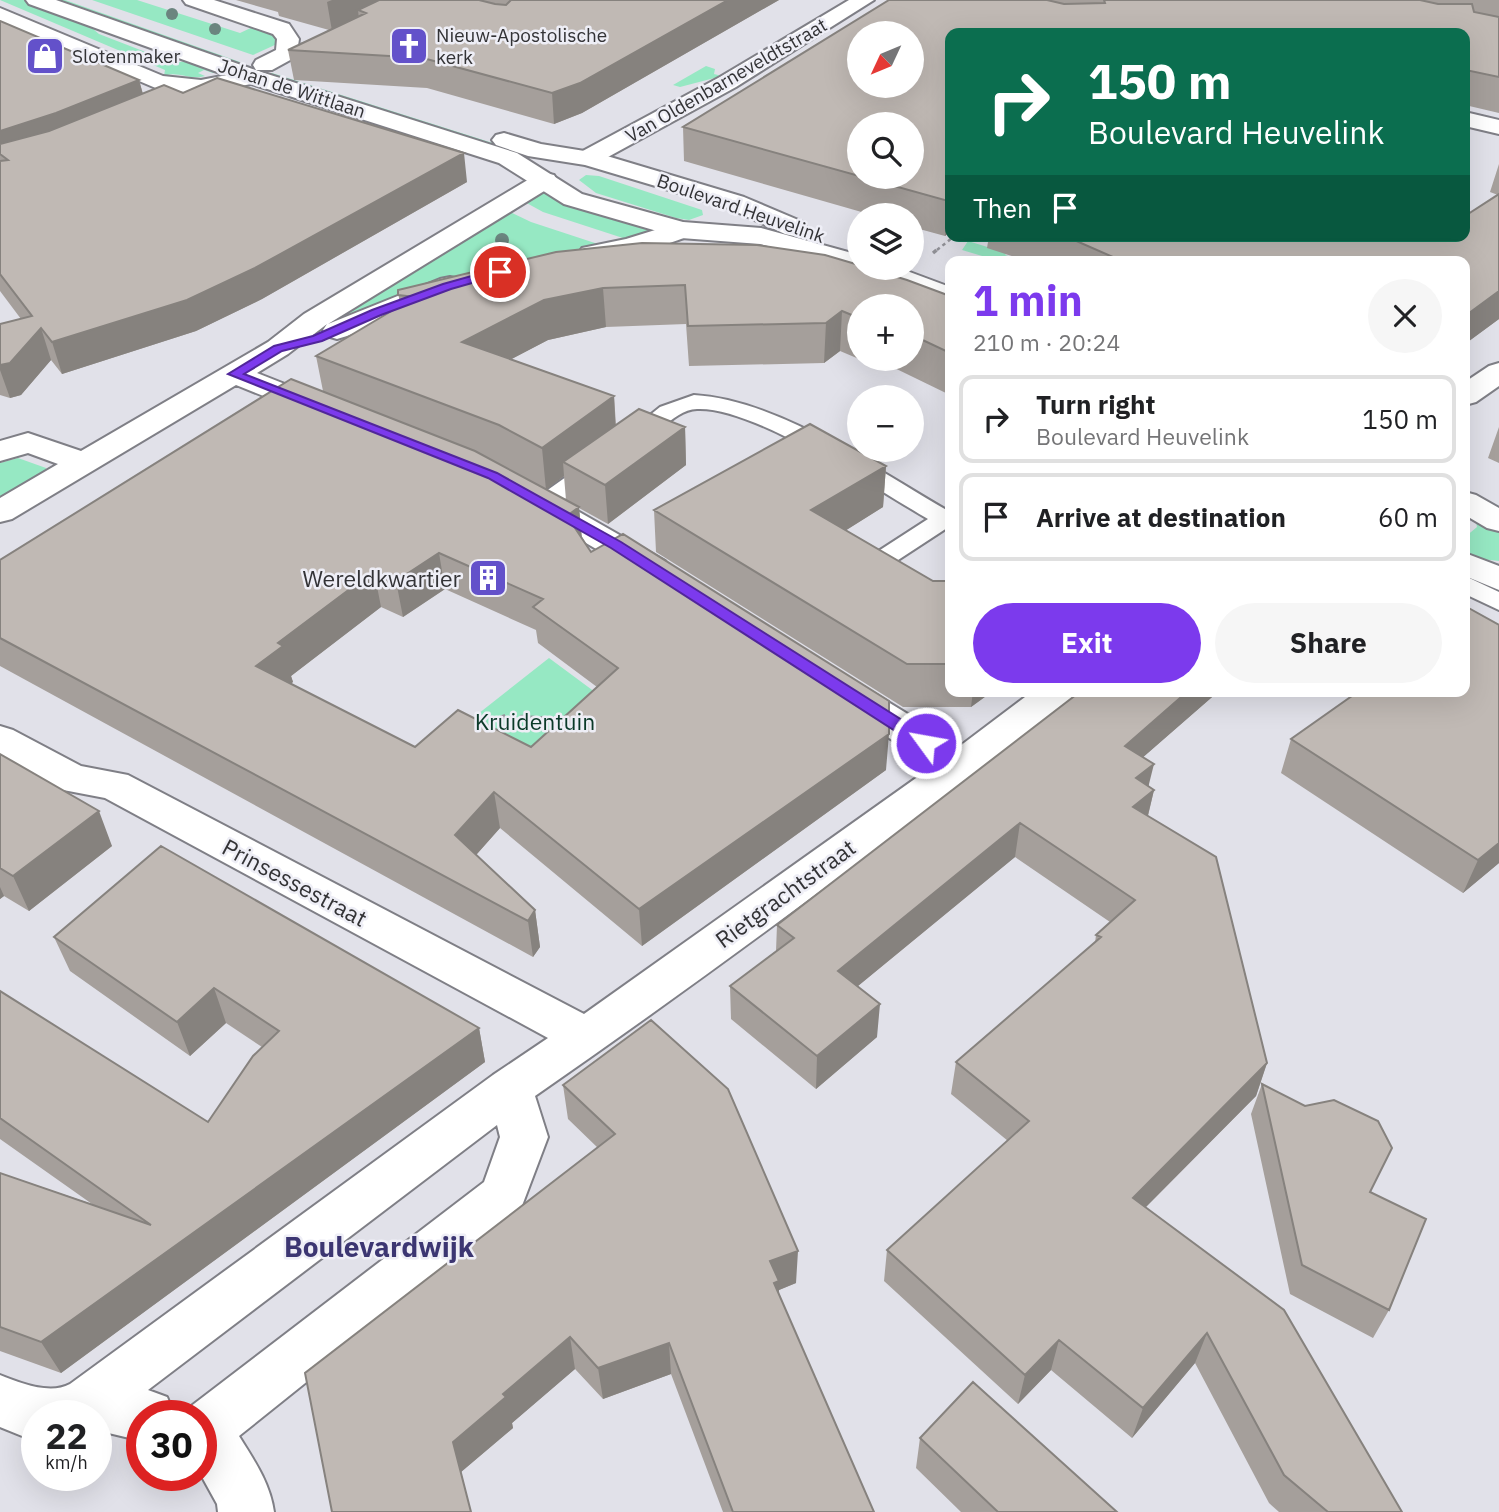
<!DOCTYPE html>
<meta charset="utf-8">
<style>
:root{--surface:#fff;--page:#f6f6f6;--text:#202124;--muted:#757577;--line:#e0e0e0;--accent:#7c3aed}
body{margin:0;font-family:"IBM Plex Sans",sans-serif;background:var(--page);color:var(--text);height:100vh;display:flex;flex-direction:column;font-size:26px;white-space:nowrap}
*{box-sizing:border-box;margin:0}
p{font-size:23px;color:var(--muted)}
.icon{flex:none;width:38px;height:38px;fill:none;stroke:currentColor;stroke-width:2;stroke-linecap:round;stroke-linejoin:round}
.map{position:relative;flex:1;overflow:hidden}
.side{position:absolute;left:945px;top:256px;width:525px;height:441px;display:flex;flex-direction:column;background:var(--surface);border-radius:14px;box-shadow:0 7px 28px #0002}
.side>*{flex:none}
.guide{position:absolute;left:945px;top:28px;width:525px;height:214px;border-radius:14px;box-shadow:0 7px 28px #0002;background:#0b6e4f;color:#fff;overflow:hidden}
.needle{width:46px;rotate:226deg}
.controls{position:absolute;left:847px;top:21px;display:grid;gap:14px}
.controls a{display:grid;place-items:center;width:77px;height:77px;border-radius:50%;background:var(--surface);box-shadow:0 7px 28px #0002;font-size:35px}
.speed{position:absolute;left:21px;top:1400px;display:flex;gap:14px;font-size:35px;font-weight:700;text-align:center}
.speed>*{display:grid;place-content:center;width:91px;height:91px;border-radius:50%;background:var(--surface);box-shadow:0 7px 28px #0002;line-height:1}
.speed small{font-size:18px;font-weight:400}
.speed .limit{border:10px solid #d22;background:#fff;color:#111}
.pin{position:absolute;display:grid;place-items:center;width:60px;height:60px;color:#fff;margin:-30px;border:4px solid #fff;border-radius:50%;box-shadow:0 2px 7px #0007}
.me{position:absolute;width:77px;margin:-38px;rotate:302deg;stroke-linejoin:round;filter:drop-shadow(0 0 5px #0008)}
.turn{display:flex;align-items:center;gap:24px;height:147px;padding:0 28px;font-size:32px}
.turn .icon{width:91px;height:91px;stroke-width:2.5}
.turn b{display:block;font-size:49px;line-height:60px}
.then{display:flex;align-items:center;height:66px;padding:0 28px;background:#0003;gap:14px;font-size:26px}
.round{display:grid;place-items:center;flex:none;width:74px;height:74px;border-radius:37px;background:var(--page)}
.headline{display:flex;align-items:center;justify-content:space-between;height:119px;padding:0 28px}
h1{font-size:42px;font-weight:700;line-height:52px;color:var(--accent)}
.primary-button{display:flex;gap:14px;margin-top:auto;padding:14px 28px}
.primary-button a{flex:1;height:80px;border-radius:42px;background:var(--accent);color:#fff;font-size:28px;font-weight:700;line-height:80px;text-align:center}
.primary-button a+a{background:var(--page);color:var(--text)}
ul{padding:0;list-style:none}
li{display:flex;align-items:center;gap:21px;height:88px;margin:0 14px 10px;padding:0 14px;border:4px solid var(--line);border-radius:14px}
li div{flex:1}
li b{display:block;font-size:26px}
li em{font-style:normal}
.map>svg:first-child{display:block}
.green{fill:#96e8c3}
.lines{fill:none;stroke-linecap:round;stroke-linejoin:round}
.lane-casing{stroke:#7f7f86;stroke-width:4}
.street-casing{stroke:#7f7f86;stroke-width:4}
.secondary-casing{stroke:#7f7f86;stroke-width:4}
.path-far2{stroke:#94949a;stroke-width:2.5;stroke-dasharray:3.5 3.5;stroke-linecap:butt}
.path-far1{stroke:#94949a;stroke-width:3.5;stroke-dasharray:4.5 4.5;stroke-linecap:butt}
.path{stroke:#94949a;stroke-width:4.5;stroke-dasharray:5 5;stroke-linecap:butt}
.lane{fill:#fff;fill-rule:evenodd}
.street{fill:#fff;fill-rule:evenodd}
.secondary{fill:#fff;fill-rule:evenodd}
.tree{fill:#6b857f}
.wall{fill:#a59f9b;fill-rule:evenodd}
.shaded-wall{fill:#86827e}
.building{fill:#c0b9b4;stroke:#86827e;stroke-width:2;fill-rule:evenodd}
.route{fill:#7c3aed;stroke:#51269a;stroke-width:2}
.labels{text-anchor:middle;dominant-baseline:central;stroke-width:5;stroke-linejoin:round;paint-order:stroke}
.far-poi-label{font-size:19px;fill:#333336;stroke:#eeeef6;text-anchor:start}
.far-street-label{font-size:19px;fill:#333336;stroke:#eeeef6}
.poi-label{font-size:23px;fill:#333336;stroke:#eeeef6;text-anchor:end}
.park-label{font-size:23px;fill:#0b3a29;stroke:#eeeef6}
.street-label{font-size:23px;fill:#333336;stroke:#eeeef6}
.near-neighbourhood-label{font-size:28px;font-weight:bold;fill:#3c3672;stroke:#eeeef6}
</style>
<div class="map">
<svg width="1499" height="1512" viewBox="0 0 1499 1512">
<rect width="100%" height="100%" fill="#e1e1e9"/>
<!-- green -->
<path class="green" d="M0 0H24L85 22 99 34 174 63 192 60 219 71 213 73 204 70 198 73 205 76C190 81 178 70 164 76L165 70Z
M49 0H65L240 62 231 65Z
M92 0H137L240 33 259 24 273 34 277 44 253 55Z
M706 66 715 69 714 74 722 76 680 87 673 85Z
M272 73 527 154 520 158 264 76Z
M586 175 599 176 702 210 703 215 689 220 676 218 596 193 579 180Z
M541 191 564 203 648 230 646 235 629 240 543 212 523 201Z
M508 211 531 222 604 246 380 304 313 331Z
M968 241 1007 253 1005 255 1024 261H999L962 250Z
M18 458 46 468 47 472 0 500V463Z
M1475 518 1499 531V561L1481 559 1465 552V537L1477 527Z
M549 658 680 755 534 777 450 736Z"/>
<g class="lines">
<defs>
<path id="lane" d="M694 395C780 400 876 470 950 512V529L947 528 895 562 886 564 877 562 874 557 877 552 928 519C876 489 754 406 697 409 668 410 650 452 622 445L619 440 660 407Z
M595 460 603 462 607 467 603 472 551 509H535L531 504 535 499 587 462Z
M1465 576 1499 592V610L1465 594Z"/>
<path id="street" d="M183 0H214L289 24 299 39 298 46 328 36 404 0H430L427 4 344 46 292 59 272 70H256L253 65 256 60 276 50 277 39 273 34 186 4Z
M849 0H874L736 87 597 163 588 165 579 163 576 158 579 153 720 77Z
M0 8 163 76 201 80 253 70 261 72 264 77 261 82 201 94 158 89 0 22Z
M1465 112 1499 120V134L1465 126Z
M545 173 554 175 557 180 554 185 328 324 440 279 450 277 460 279 464 285 460 291 347 336 337 339 327 336 323 330 327 324 288 354 257 373 333 403 337 409 333 415 322 418 311 415 236 385 12 519 0 522V498L58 464 28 453 0 461V441L28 433 81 451 268 342 304 314 536 175Z
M681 222 690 224 694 230 690 236C662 245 610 267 582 260L578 254 582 248 626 239Z
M1499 363V386L1476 402 1465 405V382L1489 366Z
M535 490 546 493 665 561 670 568 665 575 653 578 641 575 524 507 519 500 524 493Z
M844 680 857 683 960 746 1033 691H1076L1071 700C896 836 717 970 535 1096L548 1137 520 1211 239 1436C254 1460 270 1483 274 1512H218L217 1504 201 1475V1416H183L186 1410 484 1182 500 1137 497 1125 148 1390 167 1397 175 1416H142V1441L96 1430V1416H37V1439L27 1438 0 1427V1375C20 1383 50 1395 70 1384L493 1075 548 1038 105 798 58 789 0 756V726L13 730 81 766 128 775 584 1014 933 766 831 701 826 692 831 683Z"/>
<path id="secondary" d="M26 0H56L261 72 517 153 582 194 683 222 761 228 859 255V268H899L950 287V304L865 274 863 270 760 244 681 238 564 204 499 163 245 82 29 4Z
M504 133 541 144 597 153 744 197 803 222 807 228 803 234 794 236 785 234 726 207 585 165 528 156 496 145 492 140 496 135Z
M1465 492 1476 495 1499 508V531L1487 528 1465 515Z
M1465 553 1499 566V590L1465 576Z"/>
</defs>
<!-- lane casing -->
<use href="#lane" class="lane-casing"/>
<!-- street casing -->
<use href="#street" class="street-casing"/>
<!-- secondary casing -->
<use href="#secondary" class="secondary-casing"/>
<!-- path-far2 -->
<path class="path-far2" d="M937 250 952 238"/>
<!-- path-far1 -->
<path class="path-far1" d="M933 253 939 248"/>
<!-- path -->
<path class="path" d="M482 725 506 716 566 720"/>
<!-- lane -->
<use href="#lane" class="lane"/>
<!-- street -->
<use href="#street" class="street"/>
<!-- secondary -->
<use href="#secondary" class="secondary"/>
</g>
<!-- trees -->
<g class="tree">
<circle cx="172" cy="14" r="6"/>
<circle cx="215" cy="29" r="6"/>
<circle cx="502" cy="240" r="7"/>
</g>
<!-- wall -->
<path class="wall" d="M236 0H779L582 113 554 124 427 88 294 80 288 50 329 30 279 16 278 12Z
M889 0H1499V113L1465 105V33H950V232L945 236 912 227V215H872L684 161 683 127ZM859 124 912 177H859Z
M0 21 139 80 143 94 183 93 467 182 262 299 196 331 62 374 51 360 21 395 10 398 0 395V324L21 319 0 291Z
M1499 164V319L1465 344V261H1027L987 248 989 236H1465L1498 195 1490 192Z
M556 252 950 296V395L876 359H912V306H859V359L840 351 824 363 689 366 686 324 606 327 548 340 511 359 614 396 616 425 685 427 686 465 608 524 579 508 582 537 591 552 886 770 642 946 500 828 476 855 535 910 540 947 533 957 0 666V560L323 391 316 356 400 306 398 290ZM564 476 566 500 546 489ZM445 589 536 630 538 643 597 687 531 747H415L290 684 293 682 291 676 381 607 403 617Z
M1499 427V463L1488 458Z
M886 466 883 507 846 530 933 581H950V691H993L971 707H903L656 552 654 510Z
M1219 691 1143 757 1149 786 1154 790 1148 816 1267 1063 1256 1096 1146 1207 1402 1512H1279L1269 1503 1195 1363 1132 1438 1051 1370 1018 1404 884 1281 887 1250 1008 1141 951 1094 956 1062 1095 943 1096 935 1110 922 1015 857 858 986 877 1037 816 1089 731 1019 730 986 776 951 777 925Z
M1291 739 1499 863 1463 893 1281 773Z
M0 754 112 846 29 911 4 896 0 899Z
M54 937 479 1028 485 1062 61 1373 0 1351V1173L92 1204 0 1139V991L208 1122 262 1047 226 1023 190 1056 70 971Z
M1262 1084 1371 1192 1389 1310 1373 1338 1290 1294 1251 1114Z
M563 1085 796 1283 779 1290V1295L874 1512H723L671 1374 603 1399 575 1369 512 1423 513 1428 461 1472 471 1512H332L598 1148 568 1119Z
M920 1438 1117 1512H961L916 1468Z"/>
<!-- shaded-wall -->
<path class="shaded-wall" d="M332 0H398L358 10 359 19 332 31 327 2Z
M728 0H779L582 113 554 124 552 93Z
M139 80 145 102 0 154V131Z
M464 153 467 182 262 299 196 331 62 374 52 342Z
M950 199V232L945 236 948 201Z
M603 288 606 327 548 340 468 382 462 342 544 300Z
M1499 291V319L1465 344V316Z
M842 311 840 351 824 363 826 323Z
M41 328 51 360 21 395 10 398 0 370V365Z
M614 396 616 437 563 462 564 476 546 490 542 448Z
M685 427 686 465 608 524 605 485Z
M886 466 883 507 810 553 811 510Z
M579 507 582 543 567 516Z
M439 553 445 589 403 617 396 581Z
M374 571 381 607 291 676 293 682 266 703 256 666 278 643Z
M973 691H993L971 707Z
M1188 691H1219L1117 780 1125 746Z
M889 734 886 770 642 946 639 909Z
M1154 764 1146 796 1154 790 1146 823 1125 840 1136 778Z
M494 792 500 828 461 872 455 835Z
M99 811 112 846 29 911 13 876Z
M1020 823 1015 857 836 1004 838 971Z
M1499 843V863L1463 893 1478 860Z
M0 887 4 896 0 899Z
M535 910 540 947 533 957 528 921Z
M214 988 226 1023 190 1056 177 1022Z
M880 1004 877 1037 816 1089 817 1056Z
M479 1028 485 1062 61 1373 41 1342Z
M1267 1063 1256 1096 1124 1229 1133 1198Z
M798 1251 796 1283 779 1290 778 1313 770 1261Z
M1207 1333 1195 1363 1132 1438 1143 1408Z
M570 1337 575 1369 512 1423 513 1428 461 1472 471 1512 453 1442 503 1394Z
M1059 1340 1051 1370 1018 1404 1025 1375Z
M669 1343 671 1374 603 1399 598 1368Z"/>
<!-- building -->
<path class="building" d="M379 0H479L495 4 506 5 511 0H728L580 83 552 93 423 58 288 50 366 13 358 10Z
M889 0H1047L1064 4 1105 3 1104 0H1420L1438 4H1472L1474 12 1499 17V77L1466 70 1465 71V33H950V199L948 201 862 177H912V124H859V176L683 127ZM859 33H912V86H859Z
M0 21 139 80 56 113 0 131Z
M217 78 464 153 255 268 187 300 52 342 41 328 10 363 0 365V324L32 316 0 274V161L8 160 0 154V144L49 131 164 85 183 93Z
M1499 194V291L1465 316V261H1122L1065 236H1465V216Z
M642 243 757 245 825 255 859 265V268H868L907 280 950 296V353L912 335V306H859V318L842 311 826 323 688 326 685 285 603 288 544 300 462 342 614 396 542 448 499 425 316 356 415 297 398 295V290L556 252Z
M291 379 475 451 579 507 567 516 591 552 623 534 889 701V734L639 909 494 792 455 835 535 910 528 921 0 638V560ZM439 553 543 599 533 607 618 668 531 747 458 710 415 747 256 666 283 646 278 643 374 571 396 581Z
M639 409 685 427 605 485 563 462Z
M810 424 886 466 811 510 933 581H950V664H907L654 510Z
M1465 606 1499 625V843L1478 860 1291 739 1359 691H1465Z
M1081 691H1188L1125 746 1154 764 1136 778 1154 790 1133 807 1216 857 1267 1063 1133 1198 1284 1310 1402 1512H1328L1284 1475 1207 1333 1143 1408 1059 1340 1025 1375 887 1250 1029 1121 956 1062 1101 937 1096 935 1135 900 1020 823 838 971 880 1004 817 1056 730 986 794 938 777 925Z
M0 754 99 811 13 876 0 868Z
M161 846 479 1028 41 1342 0 1327V1173L151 1225 0 1118V991L208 1122 253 1056 279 1031 214 988 177 1022 54 937Z
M651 1020 728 1089 798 1251 770 1261 779 1281 774 1283 874 1512H733L669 1343 598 1368 570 1337 503 1394 506 1397 453 1442 471 1512H332L305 1373 615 1134 563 1085Z
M1262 1084 1305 1106 1334 1100 1378 1121 1392 1148 1370 1192 1426 1219 1389 1310 1302 1265Z
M973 1382 1117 1512H998L920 1438Z"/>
<!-- route -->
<path class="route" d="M500 268 505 272 504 274 451 289 381 315 322 341 282 351 244 374 497 473 621 542 932 739 934 743 932 747H920L611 548 488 478 228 374 274 346 313 336 372 310 443 284Z"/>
<!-- icons -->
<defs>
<symbol id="church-square" viewBox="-11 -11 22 22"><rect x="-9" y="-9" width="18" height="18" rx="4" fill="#6351ca" stroke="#eeeef6"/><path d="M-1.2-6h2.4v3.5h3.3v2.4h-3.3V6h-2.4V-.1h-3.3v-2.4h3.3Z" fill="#fff"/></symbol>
<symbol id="shop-square" viewBox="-11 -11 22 22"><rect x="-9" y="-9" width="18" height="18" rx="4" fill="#6351ca" stroke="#eeeef6"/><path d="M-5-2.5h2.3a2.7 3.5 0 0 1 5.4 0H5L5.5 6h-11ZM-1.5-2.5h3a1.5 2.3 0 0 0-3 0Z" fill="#fff"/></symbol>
<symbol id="building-square" viewBox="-11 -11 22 22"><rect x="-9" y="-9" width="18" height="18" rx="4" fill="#6351ca" stroke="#eeeef6"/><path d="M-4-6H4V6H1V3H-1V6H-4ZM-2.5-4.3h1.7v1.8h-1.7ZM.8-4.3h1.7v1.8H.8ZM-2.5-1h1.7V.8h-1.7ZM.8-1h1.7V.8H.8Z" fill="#fff"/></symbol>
</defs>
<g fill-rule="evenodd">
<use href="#church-square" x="387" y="24" width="44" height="44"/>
<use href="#shop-square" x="23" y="34" width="44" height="44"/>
<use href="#building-square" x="466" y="556" width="44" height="44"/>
</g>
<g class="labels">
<!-- far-poi labels -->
<g class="far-poi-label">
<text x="436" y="35">Nieuw-Apostolische<tspan x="436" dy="22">kerk</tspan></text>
<text x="72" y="56">Slotenmaker</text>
</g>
<!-- far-street labels -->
<g class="far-street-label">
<text transform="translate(726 80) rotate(-30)">Van Oldenbarneveldtstraat</text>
<text transform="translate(292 88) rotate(18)">Johan de Wittlaan</text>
<text transform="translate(741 208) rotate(19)">Boulevard Heuvelink</text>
</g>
<!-- poi labels -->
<g class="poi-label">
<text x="461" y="578">Wereldkwartier</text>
</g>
<!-- park labels -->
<g class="park-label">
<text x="535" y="721">Kruidentuin</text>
</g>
<!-- street labels -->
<g class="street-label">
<text transform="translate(295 882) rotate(28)">Prinsessestraat</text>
<text transform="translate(785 893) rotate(-36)">Rietgrachtstraat</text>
</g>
<!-- near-neighbourhood labels -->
<g class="near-neighbourhood-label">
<text x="379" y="1246">Boulevardwijk</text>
</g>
</g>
</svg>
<div class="controls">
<a><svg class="needle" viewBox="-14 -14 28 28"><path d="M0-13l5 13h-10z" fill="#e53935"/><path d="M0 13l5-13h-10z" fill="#757577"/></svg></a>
<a><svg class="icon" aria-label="search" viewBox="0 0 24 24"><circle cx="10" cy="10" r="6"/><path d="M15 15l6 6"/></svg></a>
<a><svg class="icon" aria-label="layers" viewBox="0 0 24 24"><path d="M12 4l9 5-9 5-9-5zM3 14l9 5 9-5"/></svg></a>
<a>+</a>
<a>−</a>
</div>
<div class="speed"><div>22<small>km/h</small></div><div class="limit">30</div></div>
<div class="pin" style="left:500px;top:272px;background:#d93025"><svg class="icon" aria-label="arrive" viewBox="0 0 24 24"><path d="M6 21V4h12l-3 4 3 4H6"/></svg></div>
<svg class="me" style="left:926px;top:743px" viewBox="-20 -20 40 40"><circle r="17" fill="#7c3aed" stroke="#fff" stroke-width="3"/><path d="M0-11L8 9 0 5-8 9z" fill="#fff"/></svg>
<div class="guide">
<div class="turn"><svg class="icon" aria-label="right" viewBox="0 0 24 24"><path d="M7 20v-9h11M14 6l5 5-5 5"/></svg><div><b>150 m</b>Boulevard Heuvelink</div></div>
<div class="then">Then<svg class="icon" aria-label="arrive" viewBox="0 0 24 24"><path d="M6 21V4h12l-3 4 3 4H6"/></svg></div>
</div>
<section class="side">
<div class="headline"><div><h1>1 min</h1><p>210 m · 20:24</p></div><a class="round"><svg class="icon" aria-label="close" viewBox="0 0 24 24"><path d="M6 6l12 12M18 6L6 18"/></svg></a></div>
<ul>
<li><svg class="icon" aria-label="right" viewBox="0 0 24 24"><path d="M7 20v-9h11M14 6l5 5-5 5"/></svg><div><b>Turn right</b><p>Boulevard Heuvelink</p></div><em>150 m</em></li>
<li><svg class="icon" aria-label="arrive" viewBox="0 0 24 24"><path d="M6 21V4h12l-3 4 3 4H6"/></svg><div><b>Arrive at destination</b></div><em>60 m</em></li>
</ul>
<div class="primary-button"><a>Exit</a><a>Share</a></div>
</section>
</div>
